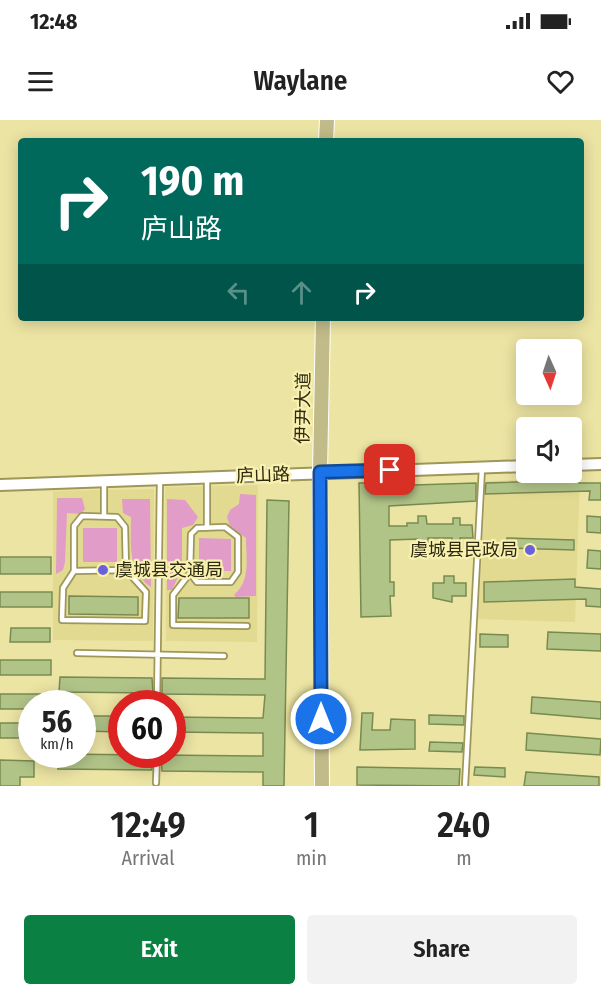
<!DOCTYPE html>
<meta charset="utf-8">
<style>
:root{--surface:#fff;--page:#f2f2f2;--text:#222;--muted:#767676;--accent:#0b8043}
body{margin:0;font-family:"Fira Sans Condensed","Noto Sans SC",sans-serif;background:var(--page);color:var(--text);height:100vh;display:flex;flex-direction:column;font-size:22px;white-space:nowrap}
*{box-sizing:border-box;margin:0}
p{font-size:20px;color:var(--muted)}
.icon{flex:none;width:33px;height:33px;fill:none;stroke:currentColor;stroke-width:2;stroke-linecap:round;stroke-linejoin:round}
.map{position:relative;height:666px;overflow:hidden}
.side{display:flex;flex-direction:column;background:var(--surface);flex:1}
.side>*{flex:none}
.top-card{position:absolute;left:18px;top:18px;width:566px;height:183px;border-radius:6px;box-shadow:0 3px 15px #0003;background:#00695c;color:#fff;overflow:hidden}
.needle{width:39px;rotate:177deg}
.fabs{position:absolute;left:516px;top:219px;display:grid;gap:12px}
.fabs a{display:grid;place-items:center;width:66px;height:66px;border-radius:6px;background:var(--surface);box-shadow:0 3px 15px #0003;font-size:30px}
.speed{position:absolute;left:18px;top:570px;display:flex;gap:12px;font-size:30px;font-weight:700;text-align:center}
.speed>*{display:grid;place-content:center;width:78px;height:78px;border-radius:50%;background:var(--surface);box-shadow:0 3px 15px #0003;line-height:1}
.speed small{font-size:15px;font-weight:400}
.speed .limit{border:9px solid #d22;background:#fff;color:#111}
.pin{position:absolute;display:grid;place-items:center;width:51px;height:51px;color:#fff;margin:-26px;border-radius:12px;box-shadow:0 3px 9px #0006}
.me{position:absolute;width:66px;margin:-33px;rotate:0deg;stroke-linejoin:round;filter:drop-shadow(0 0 4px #0008)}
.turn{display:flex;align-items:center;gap:21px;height:126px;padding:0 24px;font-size:27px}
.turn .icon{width:78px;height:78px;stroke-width:2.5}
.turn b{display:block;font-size:42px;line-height:51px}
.lanes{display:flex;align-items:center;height:57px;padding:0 24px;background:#0003;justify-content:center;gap:30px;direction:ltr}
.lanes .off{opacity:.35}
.eta{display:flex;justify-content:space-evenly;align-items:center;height:102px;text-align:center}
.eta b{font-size:36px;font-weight:600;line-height:42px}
.action{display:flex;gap:12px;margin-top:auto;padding:12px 24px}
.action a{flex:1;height:69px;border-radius:6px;background:var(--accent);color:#fff;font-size:24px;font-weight:600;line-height:69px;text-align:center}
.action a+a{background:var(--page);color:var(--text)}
.status{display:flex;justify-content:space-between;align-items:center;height:42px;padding:0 30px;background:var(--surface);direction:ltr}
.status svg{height:16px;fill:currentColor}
header{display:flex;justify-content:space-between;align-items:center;height:78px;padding:0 24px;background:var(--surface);font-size:27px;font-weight:600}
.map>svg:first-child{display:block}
.built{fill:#e3da91}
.green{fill:#e19cc7}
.building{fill:#b1c488;stroke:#798a50;stroke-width:1.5}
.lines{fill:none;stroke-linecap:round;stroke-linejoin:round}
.service-casing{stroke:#9e9759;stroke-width:8}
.tertiary-casing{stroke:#9e9759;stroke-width:14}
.primary-casing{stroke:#fff;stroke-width:16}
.service{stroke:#fff;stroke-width:4.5}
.tertiary{stroke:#fff;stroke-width:10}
.primary{stroke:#c1bb89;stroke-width:14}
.route-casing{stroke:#114b97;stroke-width:15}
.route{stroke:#1a73e8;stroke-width:10}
.poi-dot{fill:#6961db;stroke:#f9f1b0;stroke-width:2}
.labels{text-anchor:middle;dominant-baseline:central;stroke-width:4.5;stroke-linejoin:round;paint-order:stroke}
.street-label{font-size:18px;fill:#2e2a10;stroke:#f9f1b0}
.poi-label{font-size:18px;fill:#2e2a10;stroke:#f9f1b0;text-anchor:end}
</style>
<div class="status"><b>12:48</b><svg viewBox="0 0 49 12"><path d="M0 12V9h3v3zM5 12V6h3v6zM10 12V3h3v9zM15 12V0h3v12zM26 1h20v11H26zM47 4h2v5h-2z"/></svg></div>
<header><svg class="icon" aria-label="menu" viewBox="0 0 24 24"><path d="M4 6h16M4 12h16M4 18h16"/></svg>Waylane<svg class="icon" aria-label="heart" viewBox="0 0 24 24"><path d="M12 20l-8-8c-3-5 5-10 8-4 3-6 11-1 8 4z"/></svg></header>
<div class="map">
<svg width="601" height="666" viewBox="0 0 601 666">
<rect width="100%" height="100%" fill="#ece4a3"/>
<!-- built -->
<path class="built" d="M580 358 575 502 478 499 486 361Z
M258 365 257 522 166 521 165 367Z
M154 369 153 521 53 520V371Z"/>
<!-- green -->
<path class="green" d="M240 374 256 375V476L236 477 234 475C251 460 246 439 246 418L230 406 227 397 230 390 239 384Z
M57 378H82L85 389 81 394 67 393 65 442 63 450 56 454Z
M122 379H150L151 467C127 451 131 423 131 397L123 393Z
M167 379 185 380 198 397 193 405 182 408V448L172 470H167Z
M83 408H117V442H83Z
M199 418 231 419V451H199Z"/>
<!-- building -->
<path class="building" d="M579 360V363H601V380H589L590 371 485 374 486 363Z
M414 362V365L476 363V381L389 386V406H407V403H418V396H426L427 404H453V398H460V405H472L473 418H460V424H452V418H428V424H419V419L390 420V462H394V476H390L391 496 361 497 359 363Z
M267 380 289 381 284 666H263V652L162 651 161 635 263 636V613L172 612V597L263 598 265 575 162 574V558L265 559Z
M587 396 601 397V413L587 412Z
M507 418 574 420V430L507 428Z
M588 430 601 431V449L587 448Z
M0 437H51V454H0Z
M444 456H454V463H466V476H452V482L433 478V463H444Z
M575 459V467L601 469V487L586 486V479L484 482V462Z
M0 472H52V487H0Z
M69 476 138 477V495L69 494Z
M179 478H249V498H178Z
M11 508H50V522H10Z
M548 512 601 514V531L547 529Z
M480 514 508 515V527H480Z
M0 540H51V555H0Z
M60 557 152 558 153 573 59 572Z
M0 574H50V584H32V589H0Z
M532 577 601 582V599L531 593Z
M362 593H373L372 610H390L391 599 415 600V629L360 630Z
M429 595 464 596V605L429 604Z
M82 596H122V612L82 611Z
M0 603H32V618H0Z
M527 613 601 619 600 635 526 630Z
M430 622 463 623 462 632 429 631Z
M58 634 151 635 152 650 58 649Z
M0 640 34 641V657H20V666H0Z
M357 647 460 649 459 666 357 665Z
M475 647 505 648V657L474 655Z
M526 652 599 657V666H524Z"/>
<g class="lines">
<defs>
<path id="service" d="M207 357V408
M104 363V396
M225 407 238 417V452L231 462H197L190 453 191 414 197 408Z
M126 450 146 472 145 501 62 500 63 468 74 451Z
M74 451V406L82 396 117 397 125 407 126 450
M190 453 173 475V505L247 506
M77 533 224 536
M157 584 160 359
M156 663 157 634
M465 666 482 348"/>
<path id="tertiary" d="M572 345 601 344
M0 365 526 346"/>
<path id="primary" d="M326 21 327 0
M322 666 320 352 323 198"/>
</defs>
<!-- service casing -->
<use href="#service" class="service-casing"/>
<!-- tertiary casing -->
<use href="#tertiary" class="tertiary-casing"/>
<!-- primary casing -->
<use href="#primary" class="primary-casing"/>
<!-- service -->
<use href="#service" class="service"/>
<!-- tertiary -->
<use href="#tertiary" class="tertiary"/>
<!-- primary -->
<use href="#primary" class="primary"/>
</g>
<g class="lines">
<defs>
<path id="route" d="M321 599 320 352 390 350"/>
</defs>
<!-- route casing -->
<use href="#route" class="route-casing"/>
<!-- route -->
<use href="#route" class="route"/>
</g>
<!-- markers -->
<g class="poi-dot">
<circle cx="530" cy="430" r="6"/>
<circle cx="103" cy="450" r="6"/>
</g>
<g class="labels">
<!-- street labels -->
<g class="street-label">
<text transform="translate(303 288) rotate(-89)">伊尹大道</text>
<text transform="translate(263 355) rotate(-2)">庐山路</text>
</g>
<!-- poi labels -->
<g class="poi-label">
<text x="518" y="430">虞城县民政局</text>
<text x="115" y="450" text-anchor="start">虞城县交通局</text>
</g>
</g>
</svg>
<div class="fabs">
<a><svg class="needle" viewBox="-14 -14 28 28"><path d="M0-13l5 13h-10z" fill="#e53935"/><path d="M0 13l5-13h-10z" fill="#767676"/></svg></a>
<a><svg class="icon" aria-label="sound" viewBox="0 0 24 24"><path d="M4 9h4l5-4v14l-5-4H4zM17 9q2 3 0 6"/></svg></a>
</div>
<div class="speed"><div>56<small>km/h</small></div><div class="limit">60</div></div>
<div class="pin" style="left:390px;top:350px;background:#d93025"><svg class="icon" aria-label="arrive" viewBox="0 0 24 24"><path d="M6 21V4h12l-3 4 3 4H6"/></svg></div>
<svg class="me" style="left:321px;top:599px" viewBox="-20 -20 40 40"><circle r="17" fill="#1a73e8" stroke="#fff" stroke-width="3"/><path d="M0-11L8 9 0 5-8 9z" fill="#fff"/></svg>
<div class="top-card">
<div class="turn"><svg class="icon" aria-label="right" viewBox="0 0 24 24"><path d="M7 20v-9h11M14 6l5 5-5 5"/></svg><div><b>190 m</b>庐山路</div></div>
<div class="lanes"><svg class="icon off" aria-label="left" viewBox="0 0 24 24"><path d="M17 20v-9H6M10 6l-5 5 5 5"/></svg><svg class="icon off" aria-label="ahead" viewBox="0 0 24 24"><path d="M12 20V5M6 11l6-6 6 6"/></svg><svg class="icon" aria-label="right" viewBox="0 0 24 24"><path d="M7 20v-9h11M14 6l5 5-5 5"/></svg></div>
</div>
</div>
<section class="side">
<div class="eta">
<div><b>12:49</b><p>Arrival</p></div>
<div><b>1</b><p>min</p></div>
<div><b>240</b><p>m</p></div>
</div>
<div class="action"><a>Exit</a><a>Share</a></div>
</section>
